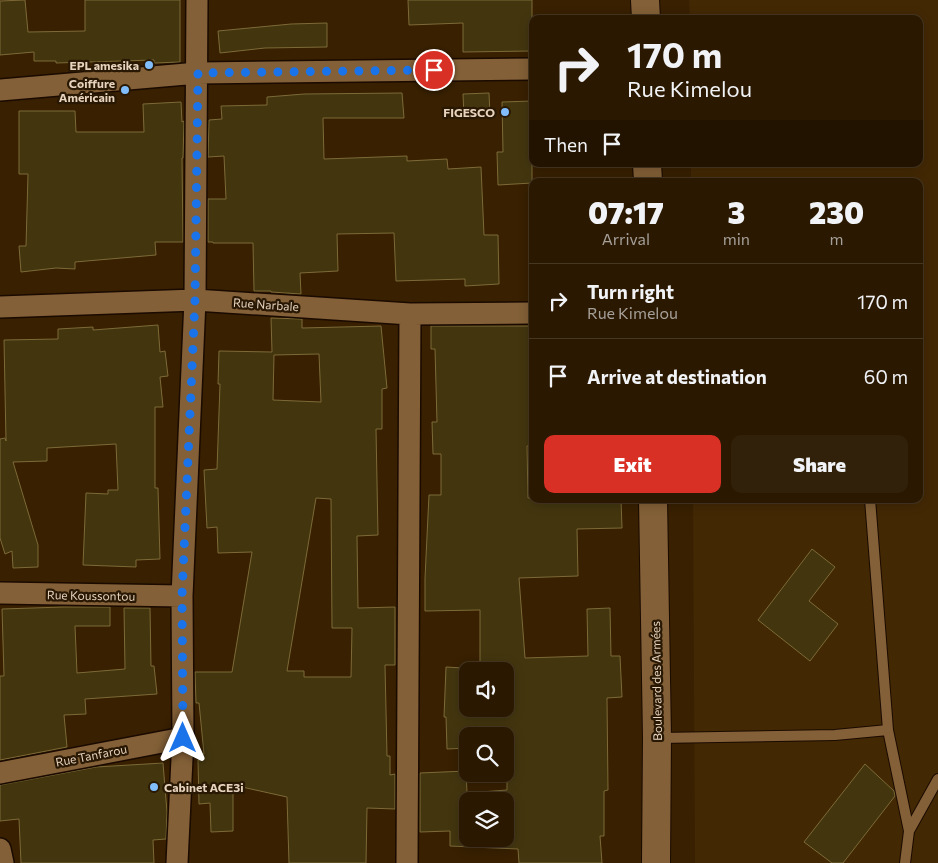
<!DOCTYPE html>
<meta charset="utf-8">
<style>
:root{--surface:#2a1800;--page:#32210a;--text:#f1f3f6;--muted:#a5a099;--line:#463722;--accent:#d93025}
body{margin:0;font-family:Commissioner,sans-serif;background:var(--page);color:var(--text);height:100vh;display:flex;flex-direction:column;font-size:19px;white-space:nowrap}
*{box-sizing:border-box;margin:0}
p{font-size:16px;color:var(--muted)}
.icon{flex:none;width:28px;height:28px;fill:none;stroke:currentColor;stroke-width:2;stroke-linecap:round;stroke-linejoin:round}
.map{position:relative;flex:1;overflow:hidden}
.details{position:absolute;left:529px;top:178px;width:394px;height:325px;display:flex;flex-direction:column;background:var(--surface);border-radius:10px;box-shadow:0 2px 12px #0003,0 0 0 1px var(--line)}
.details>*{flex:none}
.top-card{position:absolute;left:529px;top:15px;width:394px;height:152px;border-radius:10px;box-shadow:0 2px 12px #0003,0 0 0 1px var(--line);background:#2a1800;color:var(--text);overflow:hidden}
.fabs{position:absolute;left:459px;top:662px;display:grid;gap:10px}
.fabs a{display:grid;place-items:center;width:55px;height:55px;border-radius:10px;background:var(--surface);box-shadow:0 2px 12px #0003,0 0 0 1px var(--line);font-size:25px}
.pin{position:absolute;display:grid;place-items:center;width:42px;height:42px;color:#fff;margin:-21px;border:2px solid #fff;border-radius:50%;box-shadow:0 1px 5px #0007}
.me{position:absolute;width:55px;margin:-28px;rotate:0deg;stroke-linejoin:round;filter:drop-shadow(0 0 4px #0008)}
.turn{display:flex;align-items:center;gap:18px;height:105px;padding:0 15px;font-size:22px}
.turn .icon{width:65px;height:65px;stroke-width:2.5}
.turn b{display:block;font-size:35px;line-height:42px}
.then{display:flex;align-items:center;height:48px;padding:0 15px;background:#0003;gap:10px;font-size:19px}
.eta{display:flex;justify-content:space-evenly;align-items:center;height:85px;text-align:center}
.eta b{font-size:30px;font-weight:800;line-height:35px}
.button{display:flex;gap:10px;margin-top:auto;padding:10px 15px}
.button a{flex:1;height:58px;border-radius:10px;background:var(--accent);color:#fff;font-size:20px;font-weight:800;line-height:58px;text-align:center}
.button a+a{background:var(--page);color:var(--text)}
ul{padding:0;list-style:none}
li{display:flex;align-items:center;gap:15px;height:75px;padding:0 15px;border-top:1px solid var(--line)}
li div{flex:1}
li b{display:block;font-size:19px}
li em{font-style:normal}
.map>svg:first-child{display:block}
.built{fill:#432804}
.building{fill:#43360f;stroke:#7d6a38;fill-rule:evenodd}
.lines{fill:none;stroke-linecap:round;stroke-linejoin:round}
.lane-casing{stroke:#1a0a00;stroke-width:12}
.street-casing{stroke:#1a0a00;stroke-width:24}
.secondary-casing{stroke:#1a0a00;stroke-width:30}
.lane{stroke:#836037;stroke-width:10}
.street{stroke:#836037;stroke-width:21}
.secondary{stroke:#836037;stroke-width:28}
.route{stroke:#1a73e8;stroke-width:9;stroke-dasharray:0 16.2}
.poi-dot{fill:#80bdfa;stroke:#291803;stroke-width:2}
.labels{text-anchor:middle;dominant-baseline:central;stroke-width:4.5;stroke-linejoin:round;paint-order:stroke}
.poi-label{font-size:12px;font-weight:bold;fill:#e7d3be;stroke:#291803;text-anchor:end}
.street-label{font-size:12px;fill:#e7d3be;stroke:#291803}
</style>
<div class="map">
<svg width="938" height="863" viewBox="0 0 938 863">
<rect width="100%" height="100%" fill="#382000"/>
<!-- built -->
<path class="built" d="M689 0H938V863H695L693 499H919V181H691V164H919V19H690Z"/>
<!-- building -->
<path class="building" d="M25 0 28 32 85 31V0H180V62L154 63V60L56 63V61H34V52L0 55V1Z
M408 0H532V51L463 52V23L409 25Z
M327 23V47L265 48 220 53 218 31 291 24Z
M402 93 404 118H323L324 159 407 156V161L447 159 448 169 481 167 484 235H498L499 284 465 286V279L396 281 394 233 337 234 338 271 300 273 301 294 271 292V291H254L253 243H213V242H208V199H226L224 156 208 157 209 120 222 119 221 106 267 105V97L304 94Z
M489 93 490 115 464 117 463 94Z
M532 101V183L498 185 497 152H503L502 102Z
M181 102 182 122 184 121 183 158H182L183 242H155L156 255 75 262V269L56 268 21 272 19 246H26L28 174H19V111H75L76 132H144L143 104Z
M271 318 302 319V328L381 326 387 388 382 389V429H376L378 535 357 536 358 608 395 607V665H385L387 756H390V775L395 774V809L367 808 366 863H289L287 797 233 785V831L211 832 210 803 199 804 198 760H200V754H204L199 703H196L195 672H232L252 552 218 553 217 527 207 528 204 470 217 469 220 384H218L219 351 272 352ZM319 354 321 402 273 400 274 355ZM316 498 331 499 332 628H352L351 677H304V671H287Z
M158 325 160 352 165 351 168 376 160 377 163 407H155V488H158L160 559 136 560V567L83 565 86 493 108 494V490H118L116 444 47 448V461L13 462 38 545V567L13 568 12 551 5 554 0 538V439L5 438 6 441 4 340 58 339V329L93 327V330Z
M532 326V407H530L531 446H527L528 498 621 499 622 528 577 529 578 576 519 578 525 658 588 656 587 609 610 608 611 656H620L622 697 607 698 608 790 604 791V836H600L602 863H519L518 849 450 846V831L420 832V773L466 771 467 793 507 790V746H505V736H468V748L447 749 446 717H444L446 667 480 669V610L425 611V578L429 495H441V454H433L432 422H437L435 349H431V326ZM468 671H505V709H468ZM468 801H505V839H468Z
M812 549 835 567 809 601 838 624 810 661 758 620Z
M63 607H110V626H75L77 673 125 669 124 608H150L151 666H154L157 694 85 699 86 714 64 715 67 747 0 760V676H4L2 609Z
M163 763 167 812 166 839 153 840 154 863H21L19 819 0 821V785L96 767Z
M865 764 894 791 895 796 843 863H832L804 842Z"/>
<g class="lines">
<defs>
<path id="lane" d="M870 499 888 730 909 831
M659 738 835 735 888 730
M905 863 909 831 938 779"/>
<path id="street" d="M0 90 198 73 532 69
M0 307 195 300 410 314 532 313
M0 593 182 596
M0 773 183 738
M0 849 3 863
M177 863 183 738 182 596 195 300 197 0
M407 863 410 314"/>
<path id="secondary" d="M645 0 646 19
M647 164 648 181
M653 499 657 738 656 863"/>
</defs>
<!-- lane casing -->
<use href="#lane" class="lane-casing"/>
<!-- street casing -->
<use href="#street" class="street-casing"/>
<!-- secondary casing -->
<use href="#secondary" class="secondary-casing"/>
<!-- lane -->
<use href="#lane" class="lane"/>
<!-- street -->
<use href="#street" class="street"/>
<!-- secondary -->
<use href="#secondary" class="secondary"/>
</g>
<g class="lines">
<!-- route -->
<path class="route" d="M183 738 182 596 195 300 198 73 434 70"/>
</g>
<!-- markers -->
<g class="poi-dot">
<circle cx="149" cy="65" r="5"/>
<circle cx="125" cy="90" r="5"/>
<circle cx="505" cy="112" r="5"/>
<circle cx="154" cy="787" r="5"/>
</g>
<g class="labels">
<!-- poi labels -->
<g class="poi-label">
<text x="139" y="65">EPL amesika</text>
<text x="115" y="83">Coiffure<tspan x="115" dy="14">Américain</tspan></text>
<text x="495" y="112">FIGESCO</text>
<text x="164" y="787" text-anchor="start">Cabinet ACE3i</text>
</g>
<!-- street labels -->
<g class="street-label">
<text transform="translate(266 304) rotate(4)">Rue Narbale</text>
<text transform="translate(91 595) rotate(1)">Rue Koussontou</text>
<text transform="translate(656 681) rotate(-91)">Boulevard des Armées</text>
<text transform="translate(91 755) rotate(-11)">Rue Tanfarou</text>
</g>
</g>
</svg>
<div class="fabs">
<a><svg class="icon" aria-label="sound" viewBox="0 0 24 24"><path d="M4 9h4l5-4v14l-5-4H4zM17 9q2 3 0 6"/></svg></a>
<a><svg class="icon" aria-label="search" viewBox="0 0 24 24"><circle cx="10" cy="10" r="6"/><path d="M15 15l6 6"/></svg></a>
<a><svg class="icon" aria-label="layers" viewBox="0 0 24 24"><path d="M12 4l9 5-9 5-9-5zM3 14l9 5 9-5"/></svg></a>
</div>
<div class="pin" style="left:434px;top:70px;background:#d93025"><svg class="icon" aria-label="arrive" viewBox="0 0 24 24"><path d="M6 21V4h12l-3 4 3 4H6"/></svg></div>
<svg class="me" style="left:183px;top:738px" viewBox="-20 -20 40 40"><path d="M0-17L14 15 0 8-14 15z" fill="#1a73e8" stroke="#fff" stroke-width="4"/></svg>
<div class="top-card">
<div class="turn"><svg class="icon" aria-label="right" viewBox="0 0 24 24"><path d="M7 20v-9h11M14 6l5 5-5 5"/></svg><div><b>170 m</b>Rue Kimelou</div></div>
<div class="then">Then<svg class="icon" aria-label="arrive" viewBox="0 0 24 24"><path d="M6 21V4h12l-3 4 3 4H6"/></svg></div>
</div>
<section class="details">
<div class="eta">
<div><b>07:17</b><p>Arrival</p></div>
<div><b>3</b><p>min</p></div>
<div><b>230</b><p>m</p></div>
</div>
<ul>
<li><svg class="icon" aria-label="right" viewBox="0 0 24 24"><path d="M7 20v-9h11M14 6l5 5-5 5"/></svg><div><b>Turn right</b><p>Rue Kimelou</p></div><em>170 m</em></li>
<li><svg class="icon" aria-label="arrive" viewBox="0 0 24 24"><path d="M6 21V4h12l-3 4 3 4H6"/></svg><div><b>Arrive at destination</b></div><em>60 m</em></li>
</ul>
<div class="button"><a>Exit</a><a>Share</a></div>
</section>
</div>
